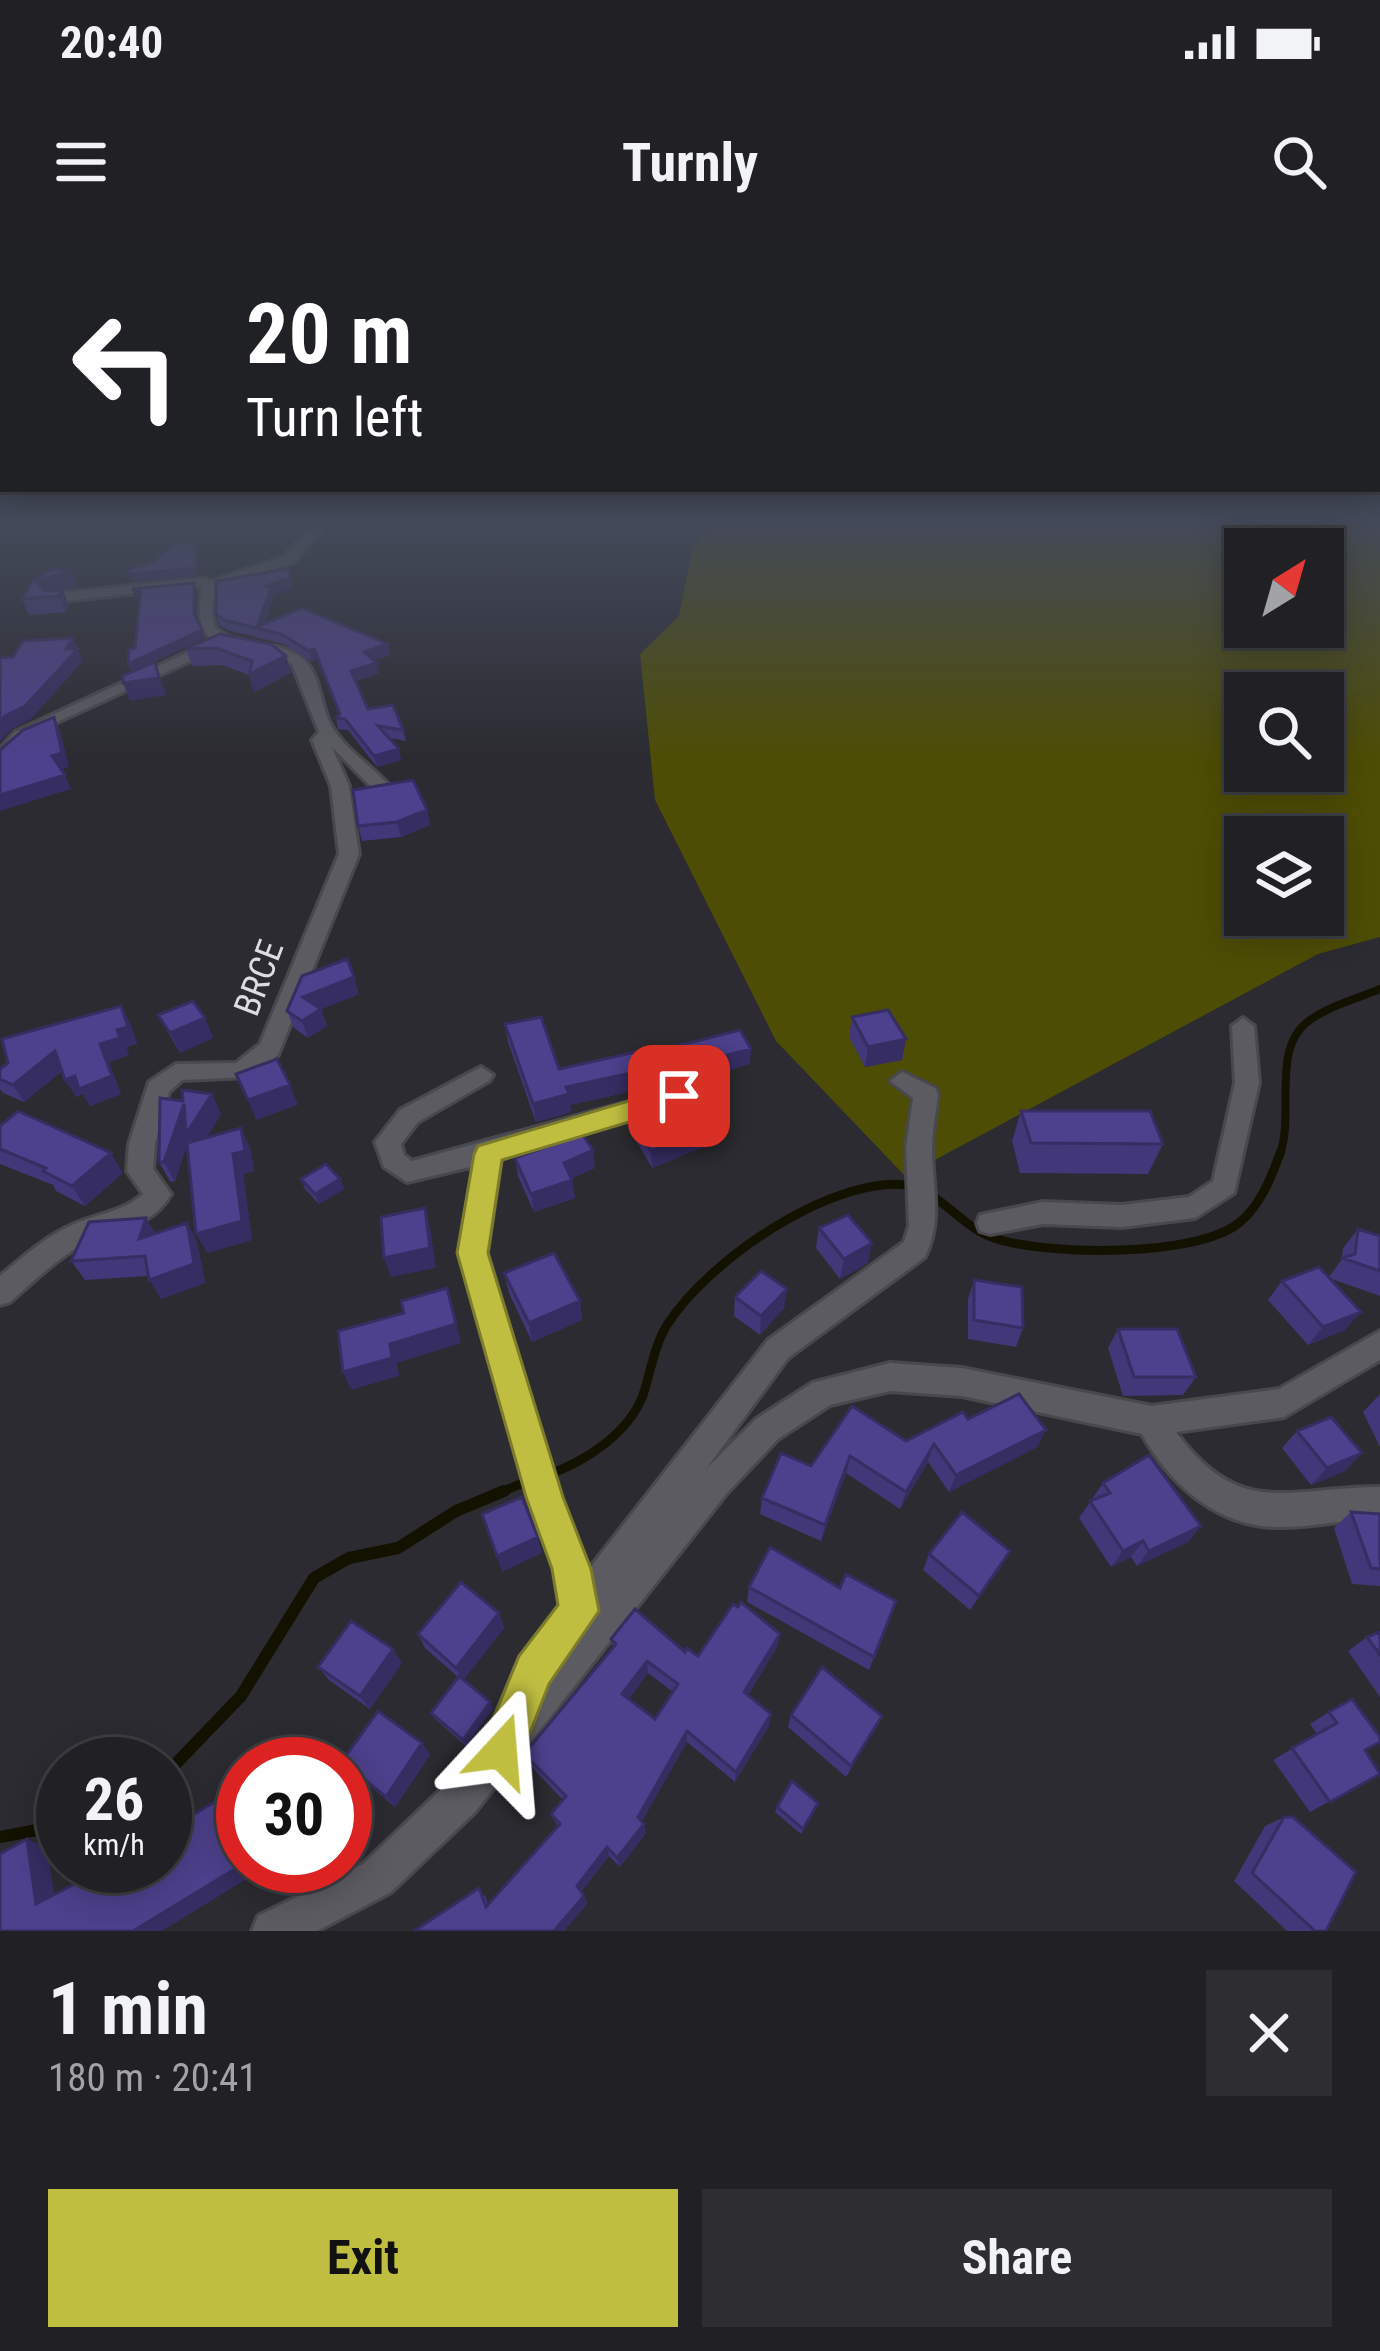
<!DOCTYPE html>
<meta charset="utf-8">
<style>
:root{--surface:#202025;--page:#2d2d32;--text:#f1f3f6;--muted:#a2a3a7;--line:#3d3e42;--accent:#c0be41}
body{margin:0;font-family:"Roboto Condensed",sans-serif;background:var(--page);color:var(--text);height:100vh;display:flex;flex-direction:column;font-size:45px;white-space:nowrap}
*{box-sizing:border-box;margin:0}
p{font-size:39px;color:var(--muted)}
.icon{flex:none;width:66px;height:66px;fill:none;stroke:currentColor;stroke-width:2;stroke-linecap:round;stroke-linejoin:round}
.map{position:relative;height:1691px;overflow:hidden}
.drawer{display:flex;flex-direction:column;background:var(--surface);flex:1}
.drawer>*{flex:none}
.banner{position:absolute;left:0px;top:0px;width:1380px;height:252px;box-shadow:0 6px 30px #0003,0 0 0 3px var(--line);background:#202124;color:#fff;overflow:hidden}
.needle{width:78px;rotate:37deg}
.tools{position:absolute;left:1224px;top:288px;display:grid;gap:24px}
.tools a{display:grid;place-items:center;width:120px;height:120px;border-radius:0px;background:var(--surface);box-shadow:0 6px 30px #0003,0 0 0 3px var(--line);font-size:60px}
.speed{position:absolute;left:36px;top:1497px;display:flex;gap:24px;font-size:60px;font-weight:700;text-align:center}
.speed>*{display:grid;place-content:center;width:156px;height:156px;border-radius:50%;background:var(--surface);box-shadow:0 6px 30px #0003,0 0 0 3px var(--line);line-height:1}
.speed small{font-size:30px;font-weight:400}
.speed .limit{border:18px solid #d22;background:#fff;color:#111}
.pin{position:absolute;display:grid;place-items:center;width:102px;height:102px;color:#fff;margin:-51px;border-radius:24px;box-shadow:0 6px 18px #0006}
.me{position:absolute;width:132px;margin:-66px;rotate:19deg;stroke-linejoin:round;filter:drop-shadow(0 0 9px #0008)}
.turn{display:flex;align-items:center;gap:42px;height:252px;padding:0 48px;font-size:54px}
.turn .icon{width:156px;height:156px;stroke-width:2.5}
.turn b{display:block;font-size:84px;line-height:102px}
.round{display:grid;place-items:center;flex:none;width:126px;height:126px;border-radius:0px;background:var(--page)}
.summary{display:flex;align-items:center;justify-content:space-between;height:204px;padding:0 48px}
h1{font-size:72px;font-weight:700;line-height:90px}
.button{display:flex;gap:24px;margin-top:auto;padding:24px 48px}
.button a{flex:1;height:138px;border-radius:0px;background:var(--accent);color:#111;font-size:48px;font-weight:700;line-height:138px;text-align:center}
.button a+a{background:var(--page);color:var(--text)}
.status{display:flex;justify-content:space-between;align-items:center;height:84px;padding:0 60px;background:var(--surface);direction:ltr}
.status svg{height:33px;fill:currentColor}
header{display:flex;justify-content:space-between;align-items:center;height:156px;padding:0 48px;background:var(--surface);font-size:54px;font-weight:700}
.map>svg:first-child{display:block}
.green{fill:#4e4d05;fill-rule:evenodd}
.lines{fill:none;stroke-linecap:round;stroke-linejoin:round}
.stream-far2{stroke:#131200;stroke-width:8}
.stream-far1{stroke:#131200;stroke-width:9}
.stream{stroke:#131200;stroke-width:12}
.minor-casing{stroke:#48484d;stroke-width:6}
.minor{fill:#5b5b61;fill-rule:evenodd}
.wall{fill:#423778;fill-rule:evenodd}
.shaded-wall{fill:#362d62}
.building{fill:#4d408c;stroke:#362d62;stroke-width:3;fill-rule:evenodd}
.route{fill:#c0be41;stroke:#7d7c2a;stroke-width:3}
.labels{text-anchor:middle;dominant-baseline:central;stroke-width:12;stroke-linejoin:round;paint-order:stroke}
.street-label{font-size:36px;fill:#dddde1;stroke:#2b2b31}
</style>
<div class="status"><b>20:40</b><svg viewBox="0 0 49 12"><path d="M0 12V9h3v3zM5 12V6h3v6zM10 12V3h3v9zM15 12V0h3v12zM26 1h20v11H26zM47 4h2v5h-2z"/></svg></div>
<header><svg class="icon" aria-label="menu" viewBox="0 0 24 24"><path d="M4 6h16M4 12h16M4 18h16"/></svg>Turnly<svg class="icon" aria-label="search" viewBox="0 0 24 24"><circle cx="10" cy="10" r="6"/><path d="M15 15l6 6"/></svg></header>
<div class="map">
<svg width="1380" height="1691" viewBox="0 0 1380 1691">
<rect width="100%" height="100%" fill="#2b2b31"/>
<!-- green -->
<path class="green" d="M721 282H1380V697L1318 714 905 936 776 801 655 560 640 414 679 376 693 306ZM1245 309H1323V387H1245ZM1245 453H1323V531H1245ZM1245 597H1323V675H1245Z"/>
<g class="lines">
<!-- stream-far2 -->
<path class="stream-far2" d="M1280 914C1295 872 1270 808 1310 780 1331 765 1357 759 1380 749"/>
<!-- stream-far1 -->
<path class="stream-far1" d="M928 953C951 967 970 991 997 999 1048 1015 1198 1018 1240 982 1261 965 1272 935 1281 911
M547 1235C585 1222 629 1193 643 1155 651 1131 654 1106 667 1085 708 1020 837 931 914 946
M496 1254 533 1239"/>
<!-- stream -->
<path class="stream" d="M165 1535 241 1456 314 1338 349 1318 398 1308 456 1271 504 1251
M0 1597 63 1585"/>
<defs>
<path id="minor" d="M316 282H329L293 323 215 347 212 371 215 387C238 411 278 397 303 419 320 434 320 461 329 481 342 509 375 527 394 551L385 556 379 555 332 507 349 546 359 614 278 815 249 837 182 840 169 852 155 904 153 929 171 954C151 990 112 988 80 1006 54 1021 33 1042 10 1062L0 1065V1036C23 1017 45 997 72 985 96 974 123 972 143 954L127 931 129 904 149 842 176 824 236 823 260 804 339 614 331 546 312 500 319 492 292 424 277 416 225 405 53 484 27 500 0 524V509L15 492 212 401C195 382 201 368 201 346L54 362 47 358 54 354 203 338 212 341 283 317Z
M1243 778 1254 786 1259 843 1234 953 1195 978 1122 987 1043 984 990 994 980 991 977 983 980 975 1043 962 1122 965 1189 957 1213 941 1235 843 1232 786Z
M481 827 493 835 489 841 418 882 401 904 404 915 412 921 679 848 691 857 688 863 501 918 487 1013 560 1257 589 1329 768 1100 904 1002 909 986 906 907 913 858 890 841 902 832 935 848 938 854C936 873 932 893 932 912 933 949 942 982 925 1017L788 1118 706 1229 756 1179 812 1143 890 1123 962 1128 1152 1166 1279 1149 1380 1091V1120L1284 1177 1176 1192C1240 1280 1289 1247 1380 1247V1279C1345 1279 1310 1288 1276 1287 1216 1286 1169 1243 1142 1194L962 1156 890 1151 830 1165 778 1199 727 1253 475 1572 391 1652 317 1691H252L258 1676 363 1624 447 1544 487 1495 520 1417 561 1366 555 1329 528 1257 459 1013 474 926 407 942 384 927 375 902 400 870Z"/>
</defs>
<!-- minor casing -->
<use href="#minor" class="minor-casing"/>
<!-- minor -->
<use href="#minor" class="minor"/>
</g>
<!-- wall -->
<path class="wall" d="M288 329 292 348 273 355V358L265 384 388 404 391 415 374 420 379 433 356 441 368 469 403 490 406 501 389 498 401 520 377 527 348 490 338 489 336 478 339 475 317 419 312 422 284 404 227 390 219 385 216 374Z
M72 331 78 346 63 351 69 365 65 372 29 375 22 359Z
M220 394 286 416 291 433 254 452 249 435 222 425 192 426 186 409Z
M427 570 430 585 401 597 362 601 358 586Z
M359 754 321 769 327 786 308 798 294 788 287 771Z
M121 766 130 783 137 804 126 807 129 815 109 822 121 854 90 866 83 854 76 857 62 831 24 862 3 853 0 849V829Z
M158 775 205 778 213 798 180 813Z
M852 777 906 799 902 820 865 827 849 797Z
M505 784 559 829 645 830 646 848 570 865 571 872 536 882 508 802Z
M657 811 750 824 666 847 657 827Z
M212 854 221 874 207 897 250 908 254 931 243 934 252 1000 207 1013 187 903 175 942 170 941 159 922 183 861Z
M1021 871 1163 904 1148 934 1020 933 1012 901Z
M633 880 723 899 652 928 634 897Z
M0 886 123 933 85 966 56 951 53 945 0 924Z
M515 918 595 928 571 938 575 958 534 972 518 936Z
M301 939H340L344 949 319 964 305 949Z
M187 983 197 1002 205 1043 161 1059 148 1036 85 1040 71 1021Z
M819 988 868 1023 840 1039 816 1008Z
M1358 989 1380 996V1056L1329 1038 1345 1090 1308 1105 1268 1060 1282 1041 1328 1038 1342 1019 1343 1008Z
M504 1033 580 1061 582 1080 532 1102 509 1053Z
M974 1040 1023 1088 1016 1107 968 1099V1059Z
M787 1049 784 1068 760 1095 734 1076 735 1057Z
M1118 1089 1196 1137 1183 1155 1123 1156 1108 1108Z
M1380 1154V1207L1363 1172Z
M968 1179 1037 1207 949 1252 928 1222 900 1269 846 1233 821 1301 760 1274 762 1258 811 1226 906 1201Z
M1297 1191 1362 1213 1345 1231 1311 1245 1282 1208Z
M1103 1243 1201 1286 1188 1302 1137 1326 1131 1317 1111 1327 1079 1278Z
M1351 1272 1380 1274V1346L1352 1344 1334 1288Z
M929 1314 1002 1326 970 1370 923 1330Z
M749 1347 840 1348 896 1361 869 1430 747 1362Z
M499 1373 504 1388 463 1440 493 1468 466 1506 435 1479 431 1473 458 1437 425 1408 418 1394Z
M1380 1392V1457L1348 1411 1367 1397Z
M780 1394 777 1407 748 1455 771 1474 769 1486 735 1542 687 1502 642 1581 646 1593 620 1627 609 1616 581 1652 588 1663 564 1691H414L485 1655 488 1664 558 1587 551 1574 563 1560 529 1524 524 1514 613 1408 611 1399 698 1416ZM648 1433 673 1452 655 1479 629 1459Z
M402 1423 370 1469 329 1440 318 1427Z
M1329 1472 1365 1510 1380 1534 1310 1572 1273 1520 1317 1494 1310 1484Z
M791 1475 882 1476 846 1537 788 1487Z
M422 1503 430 1515 395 1567 353 1532 342 1521Z
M818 1563 801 1594 775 1572 777 1567Z
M1284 1577 1326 1691H1287L1234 1641 1265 1586Z"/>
<!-- shaded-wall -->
<path class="shaded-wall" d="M196 302 198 310V337L132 342 129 334Z
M72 331 78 346 63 351 69 365 65 372 59 356H43L36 341Z
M290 338 292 348 273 355V358L263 389 258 388 266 346Z
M194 343 196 351 197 381 194 373Z
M141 348 144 357 135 358 132 349Z
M202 390 205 398 131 433 128 424Z
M73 398 83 421 31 479 12 489 0 502V482L66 409Z
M388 404 391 415 367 422 364 412Z
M314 409 317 419 312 422 309 411Z
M286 416 291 433 254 452 249 434Z
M155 422 166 455 130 461 123 443Z
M377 423 379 433 354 441 351 431Z
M54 477 60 490 69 527 58 530 52 516Z
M399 509 401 520 377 527 374 516Z
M65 535 71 549 0 571V555Z
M427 570 430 585 401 597 397 582Z
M354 737 359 754 321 769 327 786 308 798 302 781 303 757Z
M121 766 130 783 137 804 126 807 129 815 109 822 121 854 90 866 83 854 76 857 65 840 100 804 117 790Z
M205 778 213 798 180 813 170 793Z
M906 799 902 820 865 827 868 807Z
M751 809 750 824 666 847V831Z
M55 811 65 828 24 862 13 845Z
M645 830 646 848 570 865 571 872 536 882 533 864 566 847Z
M290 845 298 865 256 880 248 860Z
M212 854 221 874 197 914 189 899 175 942 164 922 184 864Z
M724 881 723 899 652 928 651 911Z
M241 888 250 908 254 931 243 934 252 1000 207 1013 196 994 233 914Z
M593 910 595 928 566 941 564 923Z
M111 913 123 933 85 966 72 946Z
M340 939 344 949 319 964 315 954Z
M572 940 575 958 534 972 531 954Z
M425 968 430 987 436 1028 391 1037 384 1018Z
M146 978 158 997 139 999Z
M187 983 197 1002 205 1043 161 1059 149 1040Z
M872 1003 868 1023 840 1039 844 1019Z
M447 1048 461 1103 397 1123 399 1136 351 1150 343 1132 390 1104Z
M787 1049 784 1068 760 1095 761 1076Z
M580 1061 582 1080 532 1102 529 1083Z
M1361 1072 1345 1090 1308 1105 1323 1087Z
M1046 1190 1037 1207 949 1252 956 1235Z
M934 1204 928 1222 900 1269 906 1252Z
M1362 1213 1345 1231 1311 1245 1327 1228Z
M850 1216 846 1233 821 1301 825 1285Z
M1201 1286 1188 1302 1137 1326 1149 1311Z
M538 1297 542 1313 502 1332 497 1316Z
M1143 1301 1131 1317 1111 1327 1123 1311Z
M1010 1311 1002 1326 970 1370 979 1356Z
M499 1373 504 1388 463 1441 456 1428Z
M780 1394 777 1407 742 1464 744 1452Z
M393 1409 402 1423 370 1469 360 1456Z
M647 1421 648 1433 624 1465 622 1454Z
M490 1462 493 1468 466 1506 463 1500Z
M771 1474 769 1486 735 1542 736 1532Z
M687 1491V1502L639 1586 638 1577Z
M422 1503 430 1515 395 1567 386 1557Z
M345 1561 356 1598 345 1605 346 1589Z
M644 1584 646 1593 620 1627 617 1618Z
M27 1599 47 1608 57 1671 36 1664Z
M607 1607 609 1616 580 1653 577 1646Z
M243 1624V1626H268L162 1691H133Z
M584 1656 588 1663 564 1691H554Z"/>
<!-- building -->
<path class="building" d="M174 302H196L195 328 129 334 130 329 154 322Z
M52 329 72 331 36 341 45 351 62 350 59 356 22 359 33 340Z
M288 329 290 338 266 346 271 348 257 387 302 368 388 404 364 412 377 423 351 431 368 469 393 465 403 490 378 486 399 509 374 516 345 479 336 478 340 474 314 409 309 411 281 394 224 380 216 374V341Z
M194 343V373L202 390 128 424 129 409 135 408 141 348 132 349Z
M220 394 271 404 286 416 249 434 252 421 216 408 186 409Z
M73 398 66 409H78L25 466 5 476 0 482V418L13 417 23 401Z
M155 422 159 438 123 443V436Z
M54 477 62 513 52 516 65 535 0 555V510L23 490Z
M413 540 427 570 397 582 358 586 353 550Z
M347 719 354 737 303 757 321 769 302 781 287 771 302 736Z
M193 761 205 778 170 793 158 775Z
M121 766 128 787 117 790 120 798 100 804 112 836 79 849 75 836 65 840 55 811 13 845 0 839V829L8 823 2 799Z
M888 770 906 799 868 807 852 777Z
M541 777 559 829 640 811 645 830 566 847 569 854 533 864 505 784Z
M740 790 751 809 666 831 657 811Z
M277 819 290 845 248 860 236 834Z
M182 850 212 854 186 894 184 864 164 922H159L160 858 183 861Z
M711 864 724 881 651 911 633 880 667 868 674 879Z
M18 871 111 913 72 946 43 931 46 928 0 909V886Z
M1021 871H1150L1163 904 1031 903Z
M241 888 245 911 233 914 242 981 196 994 187 903Z
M582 894 593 910 564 923 572 940 531 954 515 918Z
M326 924 340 939 315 954 301 939Z
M425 968 430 1008 384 1018 381 977Z
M848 975 872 1003 844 1019 819 988Z
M146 978 139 999 187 983 194 1024 149 1040 145 1016 71 1021 89 982Z
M1358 989 1380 996V1031L1343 1018 1355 1014Z
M554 1013 580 1061 529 1083 504 1033Z
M1319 1027 1361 1072 1323 1087 1282 1041Z
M761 1031 787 1049 761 1076 735 1057Z
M974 1040 1022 1047 1023 1088 974 1080Z
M447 1048 456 1084 390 1104 392 1118 343 1132 338 1091 404 1073 401 1061Z
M1118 1089H1177L1196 1137H1134Z
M1019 1154 1046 1190 956 1235 934 1204 906 1252 850 1216 825 1285 762 1258 781 1213 811 1226 852 1166 906 1201 963 1172 968 1179Z
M1331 1177 1362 1213 1327 1228 1297 1191Z
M1149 1215 1201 1286 1149 1311 1143 1301 1123 1311 1090 1261 1110 1253 1103 1243Z
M522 1257 538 1297 497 1316 482 1274Z
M962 1272 1010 1311 979 1356 929 1314Z
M1351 1272 1380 1274V1329L1371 1328Z
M770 1307 840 1348 846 1334 896 1361 874 1417 749 1347Z
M461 1342 499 1373 456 1428 418 1394Z
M741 1362 780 1394 744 1452 771 1474 736 1532 687 1491 638 1577 644 1584 617 1618 607 1607 577 1646 584 1656 554 1691H414L479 1648 486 1667 560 1584 551 1574 566 1556 524 1514 616 1404 611 1399 635 1369 685 1412 687 1408 698 1416 733 1364 738 1367ZM647 1421 678 1444 655 1479 622 1454Z
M351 1381 393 1409 360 1456 318 1427Z
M1380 1392V1415L1367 1397Z
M822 1427 882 1476 851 1526 791 1475Z
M459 1436 490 1462 463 1500 431 1473Z
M1352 1459 1380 1497V1502L1365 1510 1380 1534 1330 1562 1292 1508 1337 1483 1329 1472Z
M378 1471 422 1503 386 1557 342 1521Z
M792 1541 818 1563 803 1589 777 1567Z
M243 1545V1624L133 1691H0V1614L27 1599 36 1664 105 1628V1626H165V1583L168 1581 169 1589Z
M1284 1577H1293L1356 1632 1326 1691H1315L1252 1633Z"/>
<!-- sky -->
<linearGradient id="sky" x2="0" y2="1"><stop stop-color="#18181b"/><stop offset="0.54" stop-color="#444a5a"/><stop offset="1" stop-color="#444a5a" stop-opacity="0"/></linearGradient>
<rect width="1380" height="519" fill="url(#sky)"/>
<!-- route -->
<path class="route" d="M679 846 689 849V864L502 920 488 1013 563 1257 591 1329 599 1371 549 1444 517 1526 501 1533 486 1526 480 1511 519 1416 558 1365 552 1329 526 1257 457 1013 474 914 478 906Z"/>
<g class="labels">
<!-- street labels -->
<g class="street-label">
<text transform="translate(259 738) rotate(-69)">BRCE</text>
</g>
</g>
</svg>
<div class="tools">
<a><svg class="needle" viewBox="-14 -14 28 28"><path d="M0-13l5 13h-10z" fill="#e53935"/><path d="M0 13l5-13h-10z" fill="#a2a3a7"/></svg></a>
<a><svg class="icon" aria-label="search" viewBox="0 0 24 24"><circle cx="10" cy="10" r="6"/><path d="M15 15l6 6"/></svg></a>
<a><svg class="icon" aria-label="layers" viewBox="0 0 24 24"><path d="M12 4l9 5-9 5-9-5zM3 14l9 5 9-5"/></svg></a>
</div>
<div class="speed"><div>26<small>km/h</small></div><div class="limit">30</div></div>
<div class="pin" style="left:679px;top:856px;background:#d93025"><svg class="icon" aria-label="arrive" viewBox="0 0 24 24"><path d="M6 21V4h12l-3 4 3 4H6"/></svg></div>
<svg class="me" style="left:501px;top:1511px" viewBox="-20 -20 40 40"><path d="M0-17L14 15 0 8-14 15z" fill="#c0be41" stroke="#fff" stroke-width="4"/></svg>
<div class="banner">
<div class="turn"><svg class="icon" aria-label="left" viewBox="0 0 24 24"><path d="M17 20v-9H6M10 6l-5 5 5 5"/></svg><div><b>20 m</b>Turn left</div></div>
</div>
</div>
<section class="drawer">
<div class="summary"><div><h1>1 min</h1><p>180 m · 20:41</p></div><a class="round"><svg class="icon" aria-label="close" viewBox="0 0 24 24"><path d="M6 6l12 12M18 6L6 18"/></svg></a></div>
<div class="button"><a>Exit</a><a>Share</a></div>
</section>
